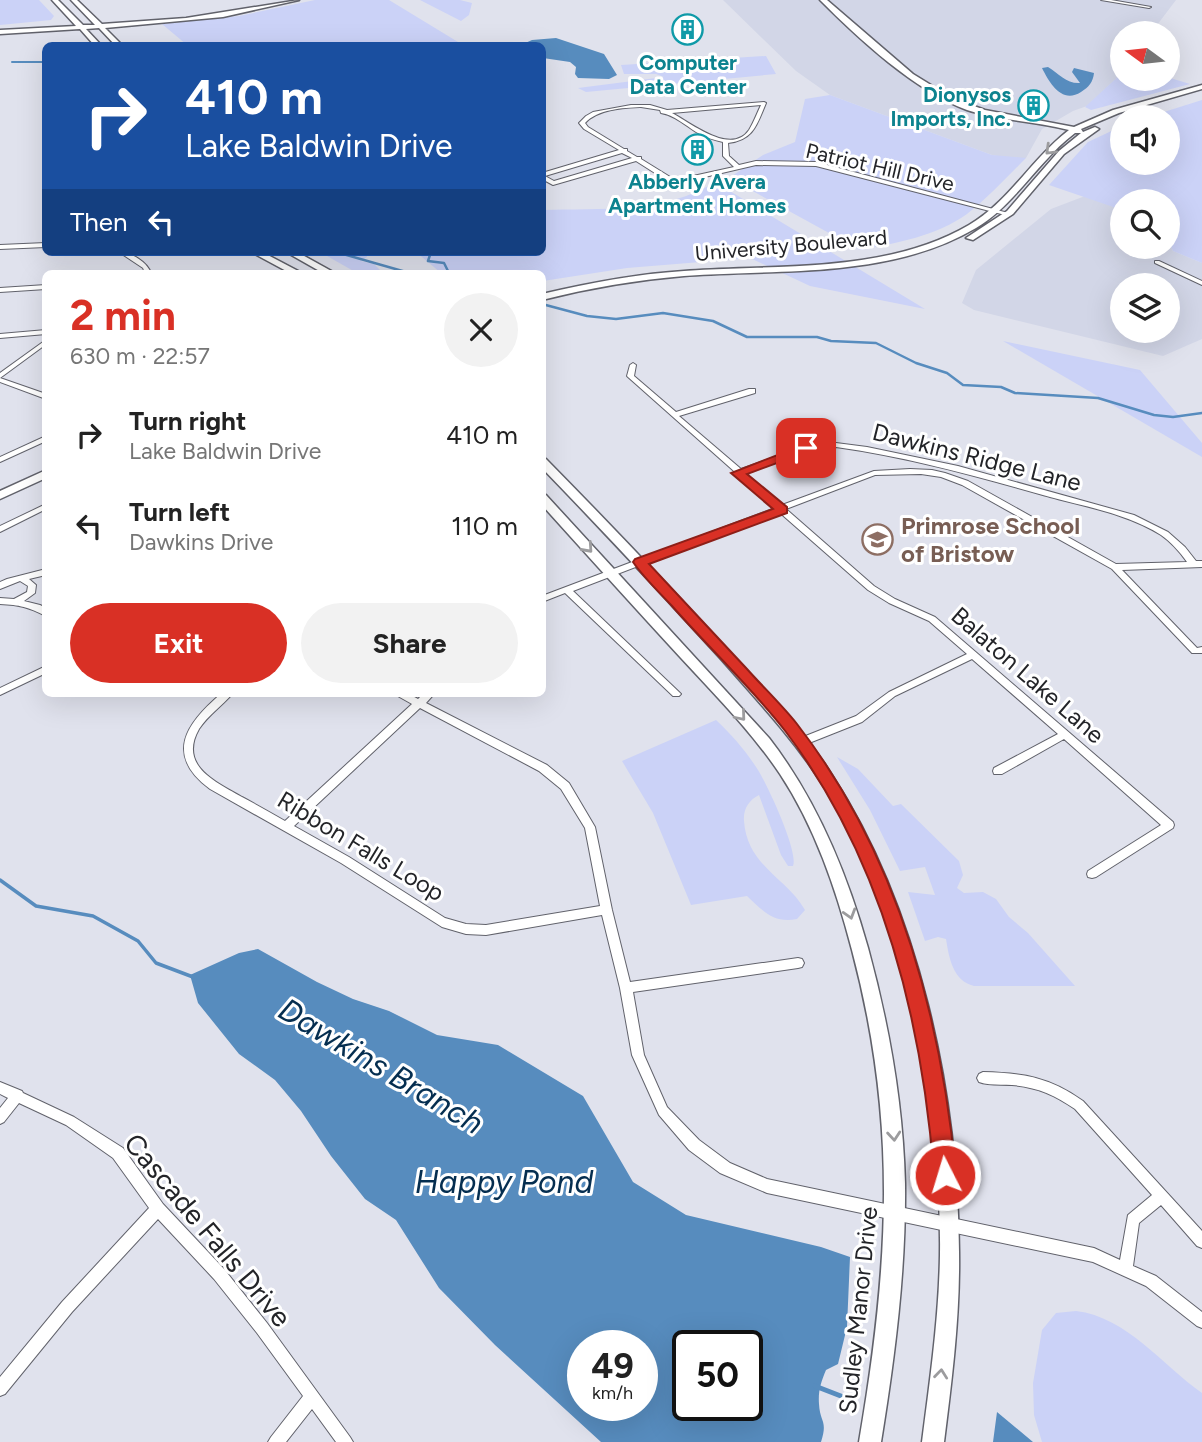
<!DOCTYPE html>
<meta charset="utf-8">
<style>
:root{--surface:#fff;--page:#f2f2f2;--text:#222;--muted:#767676;--accent:#d93025}
body{margin:0;font-family:Figtree,sans-serif;background:var(--page);color:var(--text);height:100vh;display:flex;flex-direction:column;font-size:26px;white-space:nowrap}
*{box-sizing:border-box;margin:0}
p{font-size:23px;color:var(--muted)}
.icon{flex:none;width:38px;height:38px;fill:none;stroke:currentColor;stroke-width:2;stroke-linecap:round;stroke-linejoin:round}
.map{position:relative;flex:1;overflow:hidden}
.details{position:absolute;left:42px;top:270px;width:504px;height:427px;display:flex;flex-direction:column;background:var(--surface);border-radius:10px;box-shadow:0 7px 28px #0002}
.details>*{flex:none}
.hud{position:absolute;left:42px;top:42px;width:504px;height:214px;border-radius:10px;box-shadow:0 7px 28px #0002;background:#1a4fa0;color:#fff;overflow:hidden}
.needle{width:46px;rotate:285deg}
.buttons{position:absolute;left:1110px;top:21px;display:grid;gap:14px}
.buttons a{display:grid;place-items:center;width:70px;height:70px;border-radius:50%;background:var(--surface);box-shadow:0 7px 28px #0002;font-size:35px}
.speed{position:absolute;left:567px;top:1330px;display:flex;gap:14px;font-size:35px;font-weight:700;text-align:center}
.speed>*{display:grid;place-content:center;width:91px;height:91px;border-radius:50%;background:var(--surface);box-shadow:0 7px 28px #0002;line-height:1}
.speed small{font-size:18px;font-weight:400}
.speed .limit{border:4px solid #111;border-radius:10px;background:#fff;color:#111}
.pin{position:absolute;display:grid;place-items:center;width:60px;height:60px;color:#fff;margin:-30px;border-radius:14px;box-shadow:0 4px 10px #0006}
.me{position:absolute;width:77px;margin:-38px;rotate:355deg;stroke-linejoin:round;filter:drop-shadow(0 0 5px #0008)}
.turn{display:flex;align-items:center;gap:24px;height:147px;padding:0 28px;font-size:32px}
.turn .icon{width:91px;height:91px;stroke-width:2.5}
.turn b{display:block;font-size:49px;line-height:60px}
.then{display:flex;align-items:center;height:66px;padding:0 28px;background:#0003;gap:14px;font-size:26px}
.round{display:grid;place-items:center;flex:none;width:74px;height:74px;border-radius:37px;background:var(--page)}
.headline{display:flex;align-items:center;justify-content:space-between;height:119px;padding:0 28px}
h1{font-size:42px;font-weight:700;line-height:52px;color:var(--accent)}
.cta{display:flex;gap:14px;margin-top:auto;padding:14px 28px}
.cta a{flex:1;height:80px;border-radius:42px;background:var(--accent);color:#fff;font-size:28px;font-weight:700;line-height:80px;text-align:center}
.cta a+a{background:var(--page);color:var(--text)}
ul{padding:0;list-style:none}
li{display:flex;align-items:center;gap:21px;height:91px;padding:0 28px}
li div{flex:1}
li b{display:block;font-size:26px}
li em{font-style:normal}
.map>svg:first-child{display:block}
.built{fill:#d2d6e7;fill-rule:evenodd}
.green{fill:#cbd2f7}
.water{fill:#578cbe;fill-rule:evenodd}
.lines{fill:none;stroke-linecap:round;stroke-linejoin:round}
.stream-far3{stroke:#578cbe;stroke-width:2}
.stream-far2{stroke:#578cbe;stroke-width:2.5}
.stream-far1{stroke:#578cbe;stroke-width:3.5}
.stream{stroke:#578cbe;stroke-width:5}
.street-casing{stroke:#61626b;stroke-width:2}
.secondary-casing{stroke:#61626b;stroke-width:3}
.street{fill:#fff;fill-rule:evenodd}
.secondary{fill:#fff;fill-rule:evenodd}
.oneway{stroke:#9c9c9e}
.route{fill:#d93025;stroke:#8d1f18;stroke-width:2}
.labels{text-anchor:middle;dominant-baseline:central;stroke-width:6;stroke-linejoin:round;paint-order:stroke}
.far-culture-label{font-size:21px;font-weight:bold;fill:#0d838f;stroke:#fff}
.far-street-label{font-size:21px;fill:#232428;stroke:#fff}
.street-label{font-size:24px;fill:#232428;stroke:#fff}
.education-label{font-size:24px;font-weight:bold;fill:#785e54;stroke:#fff;text-anchor:start}
.near-street-label{font-size:28px;fill:#232428;stroke:#fff}
.near-water-label{font-size:32px;font-style:italic;fill:#052e50;stroke:#fff}
</style>
<div class="map">
<svg width="1202" height="1442" viewBox="0 0 1202 1442">
<rect width="100%" height="100%" fill="#e0e2ed"/>
<!-- built -->
<path class="built" d="M723 0H1176L1151 33H1122V73L1118 77 1087 106 1073 111 1042 129 1026 158 1013 159 992 155 830 95 796 71Z
M1085 196 1122 210V247H1167V237L1173 251 1202 263V339L1163 356 974 310 962 303 976 270 1051 209ZM1122 285H1167V331H1122Z"/>
<!-- green -->
<path class="green" d="M0 0H39L54 16 51 20 0 25Z
M315 0H389L463 45H187L162 24 239 16Z
M420 0H460L472 3 469 15 461 21Z
M766 56 776 74 586 92 578 88 664 77 656 74H624L621 65Z
M1122 73V79H1167V77L1190 84 1091 110 1085 107Z
M830 95 992 155 1026 158C1007 177 988 198 967 214 936 236 897 243 860 250L729 178 763 155 795 142 805 99Z
M1202 100V263L1173 251 1167 237V201H1122V210L1049 185 1088 142 1122 126V163H1167V117H1148Z
M715 182 925 309 810 286 750 258 627 268 543 281 542 273H441L416 252H542L543 210C600 208 665 214 715 182Z
M320 252H366L367 257 361 261 374 264 383 273H357Z
M1003 341 1140 370 1202 443V457Z
M716 720C732 735 746 751 758 770 767 784 799 852 793 866H788L781 855 759 795C749 800 743 809 744 821 747 866 787 878 805 910L797 919C774 924 763 911 747 896L691 905 653 813 622 761Z
M837 757 858 769 893 806 901 804 959 861 963 875 957 888 964 893 983 892 996 899 1009 917 1028 933 1075 986H974C953 981 949 958 946 939L938 937 925 941 908 892 935 895 925 867 900 871 870 810Z
M1076 1311C1127 1317 1162 1365 1202 1393V1442H1042L1034 1415 1033 1383 1042 1330 1056 1313Z"/>
<!-- water -->
<path class="water" d="M556 38 604 54 617 75 609 79 578 78 575 74 576 67 570 62 543 58 542 46 523 44 532 40Z
M1048 67C1059 74 1067 84 1080 83L1072 72 1074 68 1094 73C1093 82 1089 87 1081 92 1062 104 1050 84 1042 68Z
M258 949 317 982 353 999 389 1011 437 1035 498 1045 583 1096 633 1182 686 1215 821 1247 850 1257 847 1327 838 1364 826 1370C821 1382 818 1391 819 1404 820 1423 828 1420 821 1442H601L495 1345 439 1288 396 1220 365 1199 331 1156 301 1111 275 1080 239 1054 198 1003 190 975 239 953ZM583 1346H642V1405H583ZM688 1346H747V1405H688Z
M997 1412 1033 1442H993Z"/>
<g class="lines">
<!-- stream-far3 -->
<path class="stream-far3" d="M12 62H46"/>
<!-- stream-far2 -->
<path class="stream-far2" d="M336 252 406 272 433 273
M431 252 428 261 444 263 449 273
M542 304 587 316 616 319 663 313 713 321 747 337H817L831 341 876 343 916 363 947 373 963 385 1001 387 1015 393 1098 398 1154 415 1173 417 1202 413"/>
<!-- stream-far1 -->
<path class="stream-far1" d="M0 880 36 906 93 916 138 941 156 963 193 977"/>
<!-- stream -->
<path class="stream" d="M815 1386 846 1398"/>
<defs>
<path id="street" d="M1101 0H1111L1151 7 1149 8Z
M764 102 766 103C757 124 754 140 728 143L729 156 739 165 756 161 816 162 1012 214 1009 216 816 166 756 165 662 187 659 185 660 184 669 182 636 161 553 185 542 179V173L619 150 584 129 579 123 586 116 593 112 631 105H650L667 110ZM761 105C757 113 754 122 749 130 731 156 691 123 672 113ZM641 107 660 110 661 113C674 115 685 125 696 132 705 137 713 140 723 142V156L734 167 675 180 641 159V157H637L627 151V149H624L588 127 585 123C598 109 622 108 641 107ZM622 153 632 158 554 181 545 176Z
M46 243V247L0 249V245Z
M119 252C131 252 147 262 151 273H145L143 268Z
M1155 261H1159L1202 281V285L1155 263Z
M46 285V289L0 292V288Z
M46 330V334L0 338V334Z
M43 342 46 343 45 345 0 378 46 394V399L0 382V373Z
M633 363 636 365 634 376 676 412 749 389H755V393L679 416 741 469 806 446 836 443 867 447 958 466 1134 515 1168 532 1185 547 1196 561H1202V567L1122 570 1197 648 1202 647V653H1192L1112 569 962 485 941 477 921 474 875 475 786 509 874 586 895 599 935 617 1173 822 1174 825 1173 828 1096 877 1092 878 1088 877 1087 874 1088 871 1161 825 1064 739 1002 774H994L993 771 994 768 1058 734 972 659 895 696 862 722 804 745H798L796 742 798 739 856 716 889 692 967 654 929 621 889 603 868 590 779 512 573 591 679 692 681 694 679 696H673L565 593 542 602V596L775 508 738 475H735V472L628 377 627 376 630 365ZM836 447C909 457 979 477 1050 497 1087 507 1128 514 1161 535 1171 542 1180 552 1187 562L1116 564 968 481 945 473 932 470 910 469 874 471 782 505 745 473 807 450Z
M46 436V441L0 462V457Z
M46 504V509L0 532V526Z
M46 569V575L29 579 36 585 35 593 24 601 40 605 46 608V616C28 607 20 605 0 604V598L14 599 27 592 28 586 20 581 0 589V582L7 579Z
M46 666V673L0 695V688Z
M222 693H233C222 706 208 715 199 729 178 766 216 782 242 797 257 805 271 813 285 821L412 704 396 695 394 693H407L418 699 424 693H435L426 703 547 765 569 783 595 827 612 910 630 982 798 958 802 959 804 963 802 967 798 968 633 992 644 1055 667 1107 699 1140 730 1163 767 1179 1094 1248 1120 1260 1128 1215 1152 1195 1075 1109C1055 1095 1037 1087 1012 1085 1001 1084 989 1086 979 1082L977 1078 979 1074 983 1072C1023 1073 1050 1077 1083 1101L1202 1231V1248L1197 1246 1161 1205 1139 1223 1133 1266 1156 1276 1202 1312V1328L1197 1326 1146 1286 1093 1262 767 1193 720 1173 689 1150 659 1115 632 1055 620 988 602 915 486 935 466 934 442 927 341 863 210 789C164 755 186 723 222 693ZM420 708 539 771 561 789 585 828 600 906 486 925 466 924 445 918 349 857 294 826Z
M0 1082 22 1091 23 1093 74 1117 123 1148 163 1204 224 1269 267 1323 350 1437 353 1442H336L312 1409 286 1442H268L271 1437 303 1396 257 1333 214 1279 158 1219 72 1312 5 1394 0 1396V1377L62 1302 149 1208 113 1158 66 1125 19 1103 4 1122 0 1124V1108L8 1098 0 1094Z"/>
<path id="secondary" d="M52 0H58L83 25H95L71 0H77L102 24 186 18 299 0 223 17 105 28 123 46H116L99 28 86 29 102 46H95L80 29 0 34V30L76 26Z
M820 0H827L913 74 952 98 985 110 1074 127 1113 110 1202 85V89L1119 113 1081 129 1083 132 1095 127 1099 129 1064 154 1013 214 973 240 966 238 1007 211 1059 151 1081 133H1075C1038 161 1016 204 976 228 890 279 780 269 684 276 636 280 589 288 542 300V294C589 283 636 274 684 271 778 264 885 274 969 225 1010 201 1032 158 1069 130 1035 121 1000 121 967 110 914 90 860 40 820 0Z
M251 252H262L302 273H290Z
M286 252H297L335 273H323Z
M542 458 546 459C609 523 671 588 731 654 767 693 803 730 832 775 919 909 958 1093 959 1252 960 1316 952 1379 944 1442H922C930 1380 939 1318 940 1255 942 1104 903 910 821 782 792 737 756 699 720 658 662 594 603 531 542 468Z
M46 470V478L0 499V491Z
M542 494 546 495 769 738C817 800 847 873 868 948 889 1025 903 1103 905 1183 906 1270 895 1356 881 1442H859C889 1267 898 1123 852 950 836 889 815 827 780 774 752 732 715 695 681 658 634 607 588 556 542 505Z"/>
</defs>
<!-- street casing -->
<use href="#street" class="street-casing"/>
<!-- secondary casing -->
<use href="#secondary" class="secondary-casing"/>
<!-- street -->
<use href="#street" class="street"/>
<!-- secondary -->
<use href="#secondary" class="secondary"/>
</g>
<!-- one-way arrows -->
<defs><path id="oneway-chevron" d="M-2-3.5L2.5 0L-2 3.5" fill="none" stroke-width="1.6" stroke-linecap="round" stroke-linejoin="round" transform="scale(1.75)"/></defs>
<g class="oneway">
<use href="#oneway-chevron" transform="translate(1050 150) rotate(136)"/>
<use href="#oneway-chevron" transform="translate(588 548) rotate(48)"/>
<use href="#oneway-chevron" transform="translate(741 716) rotate(50)"/>
<use href="#oneway-chevron" transform="translate(850 914) rotate(73)"/>
<use href="#oneway-chevron" transform="translate(894 1136) rotate(85)"/>
<use href="#oneway-chevron" transform="translate(941 1374) rotate(-84)"/>
</g>
<!-- route -->
<path class="route" d="M806 444 812 448 810 451 747 474 787 507V513L649 564C682 599 714 634 747 669 763 687 782 705 797 724 897 853 941 1015 956 1175L952 1183 945 1186 937 1183 934 1175C922 1019 882 859 786 732 752 688 709 648 672 606 659 592 644 578 633 562L635 559 773 509 731 473Z"/>
<!-- icons -->
<defs>
<symbol id="building-ring" viewBox="-11 -11 22 22"><circle r="9.5" fill="#fff" stroke="#0f9aa8" stroke-width="1.5"/><path d="M-4-6H4V6H1V3H-1V6H-4ZM-2.5-4.3h1.7v1.8h-1.7ZM.8-4.3h1.7v1.8H.8ZM-2.5-1h1.7V.8h-1.7ZM.8-1h1.7V.8H.8Z" fill="#0f9aa8"/></symbol>
<symbol id="school-ring" viewBox="-11 -11 22 22"><circle r="9.5" fill="#fff" stroke="#8d6e63" stroke-width="1.5"/><path d="M0-5L7-2L0 1L-7-2ZM-4 1L0 2.5L4 1V4Q0 6-4 4Z" fill="#8d6e63"/></symbol>
</defs>
<g fill-rule="evenodd">
<use href="#building-ring" x="670" y="12" width="35" height="35"/>
<use href="#building-ring" x="1016" y="88" width="35" height="35"/>
<use href="#building-ring" x="680" y="132" width="35" height="35"/>
<use href="#school-ring" x="860" y="522" width="35" height="35"/>
</g>
<g class="labels">
<!-- far-culture labels -->
<g class="far-culture-label">
<text x="688" y="62">Computer<tspan x="688" dy="24">Data Center</tspan></text>
<text x="1011" y="94" text-anchor="end">Dionysos<tspan x="1011" dy="24">Imports, Inc.</tspan></text>
<text x="697" y="181">Abberly Avera<tspan x="697" dy="24">Apartment Homes</tspan></text>
</g>
<!-- far-street labels -->
<g class="far-street-label">
<text transform="translate(880 167) rotate(13)">Patriot Hill Drive</text>
<text transform="translate(791 245) rotate(-5)">University Boulevard</text>
</g>
<!-- street labels -->
<g class="street-label">
<text transform="translate(977 457) rotate(14)">Dawkins Ridge Lane</text>
<text transform="translate(1028 675) rotate(41)">Balaton Lake Lane</text>
<text transform="translate(361 846) rotate(31)">Ribbon Falls Loop</text>
<text transform="translate(858 1310) rotate(-84)">Sudley Manor Drive</text>
</g>
<!-- education labels -->
<g class="education-label">
<text x="901" y="525">Primrose School<tspan x="901" dy="28">of Bristow</tspan></text>
</g>
<!-- near-street labels -->
<g class="near-street-label">
<text transform="translate(208 1230) rotate(50)">Cascade Falls Drive</text>
</g>
<!-- near-water labels -->
<g class="near-water-label">
<text transform="translate(381 1066) rotate(31)">Dawkins Branch</text>
<text x="504" y="1182">Happy Pond</text>
</g>
</g>
</svg>
<div class="buttons">
<a><svg class="needle" viewBox="-14 -14 28 28"><path d="M0-13l5 13h-10z" fill="#e53935"/><path d="M0 13l5-13h-10z" fill="#767676"/></svg></a>
<a><svg class="icon" aria-label="sound" viewBox="0 0 24 24"><path d="M4 9h4l5-4v14l-5-4H4zM17 9q2 3 0 6"/></svg></a>
<a><svg class="icon" aria-label="search" viewBox="0 0 24 24"><circle cx="10" cy="10" r="6"/><path d="M15 15l6 6"/></svg></a>
<a><svg class="icon" aria-label="layers" viewBox="0 0 24 24"><path d="M12 4l9 5-9 5-9-5zM3 14l9 5 9-5"/></svg></a>
</div>
<div class="speed"><div>49<small>km/h</small></div><div class="limit">50</div></div>
<div class="pin" style="left:806px;top:448px;background:#d93025"><svg class="icon" aria-label="arrive" viewBox="0 0 24 24"><path d="M6 21V4h12l-3 4 3 4H6"/></svg></div>
<svg class="me" style="left:945px;top:1175px" viewBox="-20 -20 40 40"><circle r="17" fill="#d93025" stroke="#fff" stroke-width="3"/><path d="M0-11L8 9 0 5-8 9z" fill="#fff"/></svg>
<div class="hud">
<div class="turn"><svg class="icon" aria-label="right" viewBox="0 0 24 24"><path d="M7 20v-9h11M14 6l5 5-5 5"/></svg><div><b>410 m</b>Lake Baldwin Drive</div></div>
<div class="then">Then<svg class="icon" aria-label="left" viewBox="0 0 24 24"><path d="M17 20v-9H6M10 6l-5 5 5 5"/></svg></div>
</div>
<section class="details">
<div class="headline"><div><h1>2 min</h1><p>630 m · 22:57</p></div><a class="round"><svg class="icon" aria-label="close" viewBox="0 0 24 24"><path d="M6 6l12 12M18 6L6 18"/></svg></a></div>
<ul>
<li><svg class="icon" aria-label="right" viewBox="0 0 24 24"><path d="M7 20v-9h11M14 6l5 5-5 5"/></svg><div><b>Turn right</b><p>Lake Baldwin Drive</p></div><em>410 m</em></li>
<li><svg class="icon" aria-label="left" viewBox="0 0 24 24"><path d="M17 20v-9H6M10 6l-5 5 5 5"/></svg><div><b>Turn left</b><p>Dawkins Drive</p></div><em>110 m</em></li>
</ul>
<div class="cta"><a>Exit</a><a>Share</a></div>
</section>
</div>
